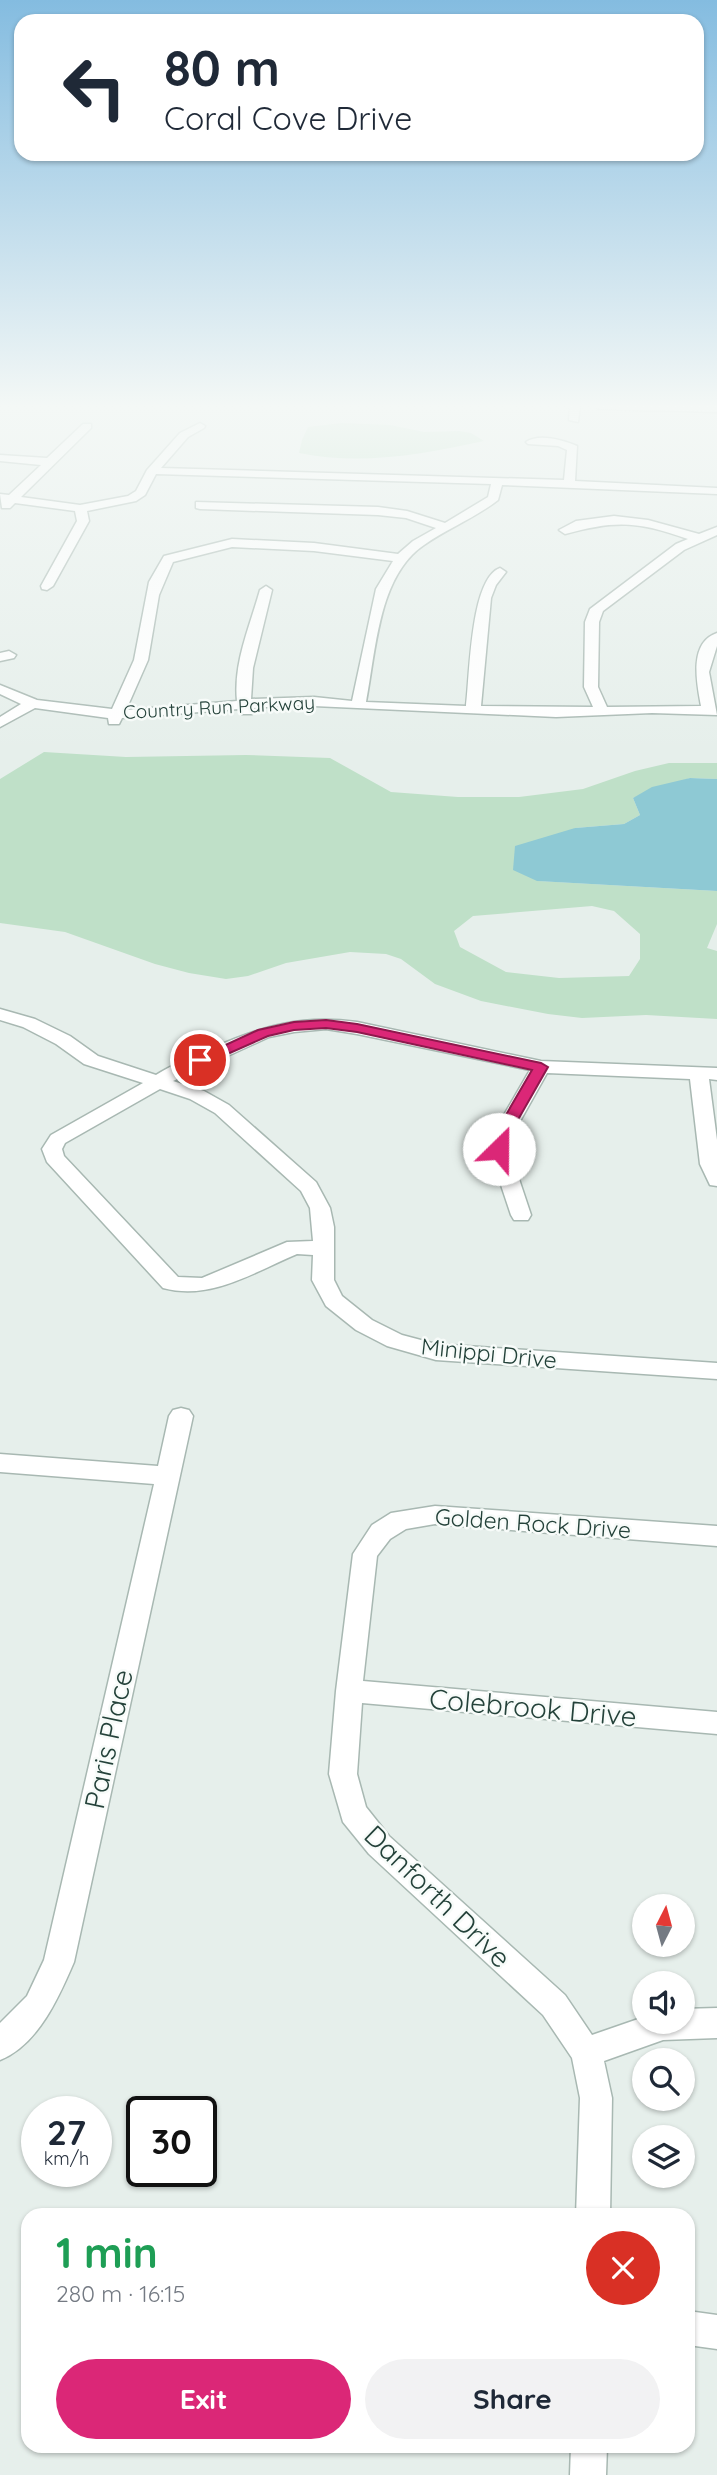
<!DOCTYPE html>
<meta charset="utf-8">
<style>
:root{--surface:#fff;--page:#f2f2f3;--text:#1f2937;--muted:#747a83;--accent:#db2777}
body{margin:0;font-family:Quicksand,sans-serif;background:var(--page);color:var(--text);height:100vh;display:flex;flex-direction:column;font-size:26px;white-space:nowrap}
*{box-sizing:border-box;margin:0}
p{font-size:23px;color:var(--muted)}
.icon{flex:none;width:38px;height:38px;fill:none;stroke:currentColor;stroke-width:2;stroke-linecap:round;stroke-linejoin:round}
.map{position:relative;flex:1;overflow:hidden}
.side{position:absolute;left:21px;top:2208px;width:674px;height:245px;display:flex;flex-direction:column;background:var(--surface);border-radius:21px;box-shadow:0 2px 5px #0004}
.side>*{flex:none}
.top-card{position:absolute;left:14px;top:14px;width:690px;height:147px;border-radius:21px;box-shadow:0 2px 5px #0004;background:#fff;color:var(--text);overflow:hidden}
.needle{width:46px;rotate:6deg}
.buttons{position:absolute;left:632px;top:1894px;display:grid;gap:14px}
.buttons a{display:grid;place-items:center;width:63px;height:63px;border-radius:50%;background:var(--surface);box-shadow:0 2px 5px #0004;font-size:35px}
.speed{position:absolute;left:21px;top:2096px;display:flex;gap:14px;font-size:35px;font-weight:700;text-align:center}
.speed>*{display:grid;place-content:center;width:91px;height:91px;border-radius:50%;background:var(--surface);box-shadow:0 2px 5px #0004;line-height:1}
.speed small{font-size:18px;font-weight:400}
.speed .limit{border:4px solid #111;border-radius:10px;background:#fff;color:#111}
.pin{position:absolute;display:grid;place-items:center;width:60px;height:60px;color:#fff;margin:-30px;border:4px solid #fff;border-radius:50%;box-shadow:0 2px 7px #0007}
.me{position:absolute;width:77px;margin:-38px;rotate:23deg;stroke-linejoin:round;filter:drop-shadow(0 0 5px #0008)}
.turn{display:flex;align-items:center;gap:24px;height:147px;padding:0 35px;font-size:32px}
.turn .icon{width:91px;height:91px;stroke-width:2.5}
.turn b{display:block;font-size:49px;line-height:60px}
.round{display:grid;place-items:center;flex:none;width:74px;height:74px;border-radius:37px;background:var(--page)}
.summary{display:flex;align-items:center;justify-content:space-between;height:119px;padding:0 35px}
h1{font-size:42px;font-weight:800;line-height:52px;color:#1e9e55}
.primary-button{display:flex;gap:14px;margin-top:auto;padding:14px 35px}
.primary-button a{flex:1;height:80px;border-radius:42px;background:var(--accent);color:#fff;font-size:28px;font-weight:800;line-height:80px;text-align:center}
.primary-button a+a{background:var(--page);color:var(--text)}
.map>svg:first-child{display:block}
.green{fill:#bfe0c8;fill-rule:evenodd}
.water{fill:#8ec9d4}
.lines{fill:none;stroke-linecap:round;stroke-linejoin:round}
.minor-casing{stroke:#a8b8b2;stroke-width:3}
.minor{fill:#fff;fill-rule:evenodd}
.route{fill:#db2777;stroke:#8e194d;stroke-width:2}
.labels{text-anchor:middle;dominant-baseline:central;stroke-width:5;stroke-linejoin:round;paint-order:stroke}
.far-street-label{font-size:19px;fill:#24423a;stroke:#f7fbf9}
.street-label{font-size:23px;fill:#24423a;stroke:#f7fbf9}
.near-street-label{font-size:28px;fill:#24423a;stroke:#f7fbf9}
</style>
<div class="map">
<svg width="717" height="2475" viewBox="0 0 717 2475">
<rect width="100%" height="100%" fill="#e6efeb"/>
<!-- green -->
<path class="green" d="M342 423 390 425 424 432 459 431 471 433 484 441C424 454 361 466 299 453L302 440 308 427Z
M44 752 126 757 246 755 330 758 391 792 458 797H519L583 789 635 771 669 763H717V779L690 778 633 798 640 815 624 824 575 828 538 881 717 891V924L707 948 717 951V1019L646 1015 582 1018 548 1014 481 1001 435 984 401 959 386 954 350 952 286 963 248 976 226 979 189 973 155 964 65 932 0 923V779ZM592 906 614 911 640 934V959L629 976 559 978 506 972 460 947 454 931 473 916Z"/>
<!-- water -->
<path class="water" d="M690 778 717 779V891L537 881 513 870 515 846 575 828 624 824 640 815 633 798 652 787Z"/>
<g class="lines">
<defs>
<path id="minor" d="M570 406H580L578 422 569 420Z
M594 406H717V412L599 409Z
M200 423 205 426 204 428 188 437 161 468 564 480 567 450 558 446 528 444 526 442C539 433 563 440 577 446L575 481 717 488V494L502 485 498 500C475 518 448 528 424 545 378 576 376 651 366 702L466 706C470 676 470 579 500 568L506 572 496 585 491 598 481 706 593 707 584 687 585 622 590 609 676 544 688 539C638 521 615 520 565 534L559 530 576 521 614 516 648 520 699 534 717 527V535L684 550 603 611 599 622 598 687 607 707 701 706C697 684 688 643 717 633V646L709 672 717 715 652 713 556 717 292 705 253 708 252 714H242L239 709 122 718 119 724H109L108 718 35 708 0 727V717L21 704 0 694V685L37 700 112 709 134 660 149 582 164 556 232 539 314 543 398 554 413 541 436 528 406 518 378 515 200 509 196 508V502L378 507 407 511 445 523 488 497 491 484 156 474 145 495 136 501 87 511 89 521 53 586 47 590 42 589 41 586 77 521 75 511 15 503 10 508H2L0 494 9 495 41 465 0 461V455L47 458 83 424H91V428L21 497 80 505 128 496 136 491 147 470 180 433ZM232 547 314 551 393 561 376 589 352 701 314 697 251 699 253 668 272 590 266 586 260 590C250 626 233 663 237 701L126 710 148 660 159 595 173 562Z
M9 651 16 655 14 658 0 661V653Z
M0 1009 35 1019 70 1036 98 1056 156 1075C175 1063 195 1056 215 1047 265 1025 302 1015 357 1022L541 1061 717 1068V1080L709 1079 717 1140V1186L710 1185 700 1164 690 1079 547 1073 514 1132 509 1149 531 1215 528 1220H514L511 1215 489 1149 494 1132 530 1070 357 1034 326 1029 294 1032 269 1037 173 1081 204 1091 229 1105 316 1182 330 1208 334 1227V1280L342 1296 372 1320 402 1335 436 1344 717 1363V1379L436 1360 387 1346 356 1330 326 1306 312 1280 313 1255 297 1254C254 1272 211 1301 163 1288L47 1162 42 1149 51 1135 143 1083 84 1064 56 1044 23 1027 0 1020ZM160 1089 190 1099 215 1113 301 1191 310 1208 313 1241 287 1242 202 1278 178 1277 64 1156 62 1149 65 1143Z
M181 1408 189 1410 193 1416 74 1962C59 1997 38 2045 0 2060V2023L27 1996 44 1960 154 1484 0 1472V1454L158 1466 169 1416 173 1410Z
M435 1506 717 1526V1546L435 1524 406 1529 390 1539 377 1556 363 1681 717 1712V1734L362 1703 357 1774 366 1807 389 1836 565 1995 592 2035 644 2017V2021H682V2009L717 2008V2038L663 2040 604 2061 612 2098 610 2216H576L580 2098 572 2058 543 2015 369 1854 343 1822 329 1774 336 1691 353 1554 372 1525 391 1513Z
M688 2311 717 2315V2349L688 2345Z
M571 2446H607L606 2475H570Z"/>
</defs>
<!-- minor casing -->
<use href="#minor" class="minor-casing"/>
<!-- minor -->
<use href="#minor" class="minor"/>
</g>
<!-- sky -->
<linearGradient id="sky" x2="0" y2="1"><stop stop-color="#84bce0"/><stop offset="0.54" stop-color="#f4f8f6"/><stop offset="1" stop-color="#f4f8f6" stop-opacity="0"/></linearGradient>
<rect width="717" height="752" fill="url(#sky)"/>
<!-- route -->
<path class="route" d="M326 1020 357 1024 541 1063 548 1067 511 1132 507 1149 499 1153 492 1149 496 1132 532 1070 357 1032 326 1028 294 1030 268 1036 205 1064H195L193 1060 258 1030 294 1022Z"/>
<g class="labels">
<!-- far-street labels -->
<g class="far-street-label">
<text transform="translate(219 707) rotate(-3)">Country Run Parkway</text>
</g>
<!-- street labels -->
<g class="street-label">
<text transform="translate(489 1353) rotate(6)">Minippi Drive</text>
<text transform="translate(533 1523) rotate(4)">Golden Rock Drive</text>
</g>
<!-- near-street labels -->
<g class="near-street-label">
<text transform="translate(533 1707) rotate(5)">Colebrook Drive</text>
<text transform="translate(108 1739) rotate(-78)">Paris Place</text>
<text transform="translate(438 1896) rotate(44)">Danforth Drive</text>
</g>
</g>
</svg>
<div class="buttons">
<a><svg class="needle" viewBox="-14 -14 28 28"><path d="M0-13l5 13h-10z" fill="#e53935"/><path d="M0 13l5-13h-10z" fill="#747a83"/></svg></a>
<a><svg class="icon" aria-label="sound" viewBox="0 0 24 24"><path d="M4 9h4l5-4v14l-5-4H4zM17 9q2 3 0 6"/></svg></a>
<a><svg class="icon" aria-label="search" viewBox="0 0 24 24"><circle cx="10" cy="10" r="6"/><path d="M15 15l6 6"/></svg></a>
<a><svg class="icon" aria-label="layers" viewBox="0 0 24 24"><path d="M12 4l9 5-9 5-9-5zM3 14l9 5 9-5"/></svg></a>
</div>
<div class="speed"><div>27<small>km/h</small></div><div class="limit">30</div></div>
<div class="pin" style="left:200px;top:1060px;background:#d93025"><svg class="icon" aria-label="arrive" viewBox="0 0 24 24"><path d="M6 21V4h12l-3 4 3 4H6"/></svg></div>
<svg class="me" style="left:499px;top:1149px" viewBox="-20 -20 40 40"><circle r="19" fill="#fff"/><path d="M0-13L10 11 0 6-10 11z" fill="#db2777"/></svg>
<div class="top-card">
<div class="turn"><svg class="icon" aria-label="left" viewBox="0 0 24 24"><path d="M17 20v-9H6M10 6l-5 5 5 5"/></svg><div><b>80 m</b>Coral Cove Drive</div></div>
</div>
<section class="side">
<div class="summary"><div><h1>1 min</h1><p>280 m · 16:15</p></div><a class="round" style="background:#d93025;color:#fff"><svg class="icon" aria-label="close" viewBox="0 0 24 24"><path d="M6 6l12 12M18 6L6 18"/></svg></a></div>
<div class="primary-button"><a>Exit</a><a>Share</a></div>
</section>
</div>
